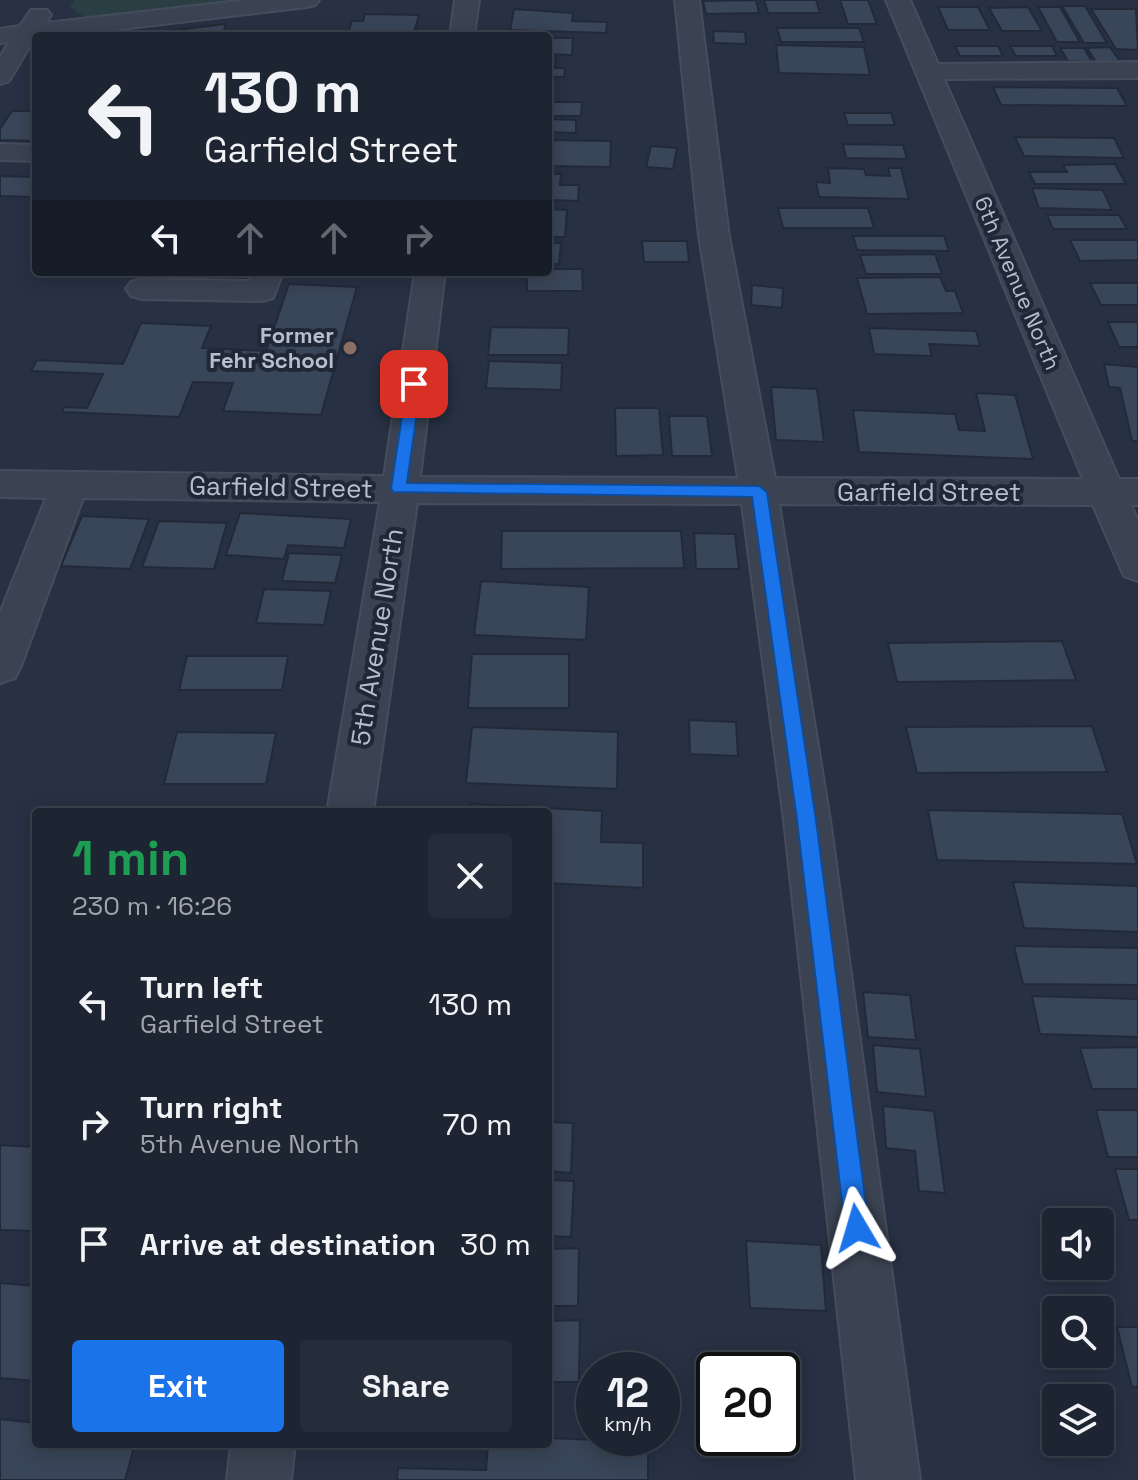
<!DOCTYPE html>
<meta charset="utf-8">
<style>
:root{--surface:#1d2532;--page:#252d3a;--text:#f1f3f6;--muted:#a0a5ac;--line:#3b424d;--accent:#1a73e8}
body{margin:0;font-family:"Space Grotesk",sans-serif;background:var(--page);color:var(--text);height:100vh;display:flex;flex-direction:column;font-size:30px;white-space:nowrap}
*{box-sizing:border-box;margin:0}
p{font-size:26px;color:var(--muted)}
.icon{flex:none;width:44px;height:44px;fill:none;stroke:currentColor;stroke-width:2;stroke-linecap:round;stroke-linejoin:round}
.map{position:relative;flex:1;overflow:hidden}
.details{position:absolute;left:32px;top:808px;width:520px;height:640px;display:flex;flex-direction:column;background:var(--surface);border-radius:8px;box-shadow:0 4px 20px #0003,0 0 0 2px var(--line)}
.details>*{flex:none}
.banner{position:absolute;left:32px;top:32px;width:520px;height:244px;border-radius:8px;box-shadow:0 4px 20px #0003,0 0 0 2px var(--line);background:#1d2532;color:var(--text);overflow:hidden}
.controls{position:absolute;left:1042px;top:1208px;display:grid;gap:16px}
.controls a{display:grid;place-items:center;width:72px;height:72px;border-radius:8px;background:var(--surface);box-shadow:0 4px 20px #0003,0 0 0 2px var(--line);font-size:40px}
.speed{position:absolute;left:576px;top:1352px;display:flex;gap:16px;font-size:40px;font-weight:700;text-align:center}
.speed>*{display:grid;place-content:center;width:104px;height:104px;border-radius:50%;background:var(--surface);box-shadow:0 4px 20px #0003,0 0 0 2px var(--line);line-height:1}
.speed small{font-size:20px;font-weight:400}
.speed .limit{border:4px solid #111;border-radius:12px;background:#fff;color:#111}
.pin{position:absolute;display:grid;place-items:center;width:68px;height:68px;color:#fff;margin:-34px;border-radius:16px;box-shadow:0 4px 12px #0006}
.me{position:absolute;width:88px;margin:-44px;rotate:353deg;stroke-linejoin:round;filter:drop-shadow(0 0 6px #0008)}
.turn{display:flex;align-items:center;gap:28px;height:168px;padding:0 40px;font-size:36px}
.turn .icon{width:104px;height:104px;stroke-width:2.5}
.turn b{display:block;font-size:56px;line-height:68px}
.lanes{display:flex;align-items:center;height:76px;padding:0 40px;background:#0003;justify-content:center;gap:40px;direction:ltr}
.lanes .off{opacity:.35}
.round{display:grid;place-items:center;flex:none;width:84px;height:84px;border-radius:8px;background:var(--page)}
.summary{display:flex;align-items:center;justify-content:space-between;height:136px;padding:0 40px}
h1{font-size:48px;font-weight:800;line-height:60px;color:#1e9e55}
.primary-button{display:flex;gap:16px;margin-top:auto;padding:16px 40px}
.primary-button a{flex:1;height:92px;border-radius:8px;background:var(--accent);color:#fff;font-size:32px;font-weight:800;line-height:92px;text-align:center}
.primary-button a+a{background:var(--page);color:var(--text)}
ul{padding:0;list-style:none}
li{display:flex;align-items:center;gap:24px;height:120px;padding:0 40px}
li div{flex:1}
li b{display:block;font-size:30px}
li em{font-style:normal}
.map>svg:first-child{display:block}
.green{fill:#293f43}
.building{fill:#394558;stroke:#222a3a;stroke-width:2}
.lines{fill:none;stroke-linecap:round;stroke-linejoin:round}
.minor-casing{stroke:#454c5c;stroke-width:4}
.minor{fill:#3b4352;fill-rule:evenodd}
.route{fill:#1a73e8;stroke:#114b97;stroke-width:2}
.education-dot{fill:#8d6e63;stroke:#202838;stroke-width:3}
.labels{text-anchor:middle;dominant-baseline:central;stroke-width:8;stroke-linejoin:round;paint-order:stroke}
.far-street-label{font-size:22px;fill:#b8bfcc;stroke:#202838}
.far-poi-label{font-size:22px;font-weight:bold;fill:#b8bfcc;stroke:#202838;text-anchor:end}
.street-label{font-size:26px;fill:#b8bfcc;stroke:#202838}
</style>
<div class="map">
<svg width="1138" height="1480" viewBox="0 0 1138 1480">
<rect width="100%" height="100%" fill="#273143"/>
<!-- green -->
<path class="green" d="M75 0H240L86 18 70 7Z"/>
<!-- building -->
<path class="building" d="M756 0 759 13 706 14 703 1Z
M764 0H816L820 13H768Z
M840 0H868L877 24H848Z
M1062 6H1085L1107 43H1084Z
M938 7H978L990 30H948Z
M1028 7 1042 31H1002L989 8Z
M1038 7H1060L1080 42H1057Z
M514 9 573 13 572 21 607 22 606 33 510 30Z
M1091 9H1136L1138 50 1116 49Z
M365 14 419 15 413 36 347 35 352 21H363Z
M226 24 222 36H124Z
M777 28H859L864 42H781Z
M713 31 745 32 746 44 714 43Z
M548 38H573L572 55 548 54Z
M776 45 864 47 870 75 779 73Z
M955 46H998L1003 56H960Z
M1010 46H1052L1057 56H1016Z
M1110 47 1120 61 1096 62 1087 48Z
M1060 48H1084L1092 62 1068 61Z
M548 58H556L555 68H565L564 77H548Z
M993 87 1117 88 1127 106 1001 105Z
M548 102H582L581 116H548Z
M12 111H36V141L0 140V129Z
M844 113H891L895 125H848Z
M548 119 576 120V133L548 132Z
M1015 137 1114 138 1124 158 1024 156Z
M548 140 611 141 610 167 548 166Z
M843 144 903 145 907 159 846 158Z
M651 146 677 148 673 169 646 167Z
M1115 164 1126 184H1035L1029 172H1067L1063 165Z
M828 168 864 169 866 175 890 176 888 168H901L909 199 819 197 816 182 830 183Z
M548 174H561L560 185H579L578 201 548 200Z
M0 176 36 177V197L0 196Z
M1032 188 1103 190 1112 210 1039 208Z
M778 208H868L874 228H783Z
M548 209 567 210 565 237H548Z
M1047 215H1119L1127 229H1053Z
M853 236H944L949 251 857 250Z
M1070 240H1138V260L1080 261Z
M642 241H687L689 262H644Z
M548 243H561L559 264H548Z
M935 254 942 274H866L860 255Z
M548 269H582L583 291H527V272H548Z
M940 277 946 291H955L963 313 867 314 857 278Z
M1090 283H1138V305H1101Z
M289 284 357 287 321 415 223 411 233 383 193 382 179 417 62 412 64 407 87 408 103 374 31 371 37 360 123 364 141 323 211 326 202 348 266 351Z
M752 285 783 288 782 308 751 305Z
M1108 322H1138V347H1119Z
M491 327 569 328 568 355H488Z
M869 328 976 331 980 346 929 344 932 356 874 354Z
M489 361 562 363 561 390 486 388Z
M1104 364 1138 367V441H1132L1120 388 1109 387Z
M771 387 817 389 824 442 776 440Z
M976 393 1015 395 1033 459 859 452 853 410 955 414 959 430 985 431Z
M615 408H659L663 455 616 456Z
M669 416H707L712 456H672Z
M240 513 351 519 344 548 288 545 284 559 226 555Z
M82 516 149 519 130 569 61 566Z
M159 521 227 523 214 569 142 567Z
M502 531H681L684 568 501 569Z
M694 533 735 534 739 569H696Z
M289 553 342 555 335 583 282 581Z
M481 581 589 587 586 640 474 635Z
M264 589 331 591 324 625 256 623Z
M1062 641 1076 680 897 682 888 643Z
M472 654H569V708H468Z
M187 656H288L282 690H179Z
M689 720 736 722 738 756 690 754Z
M1092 726 1107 772 917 773 906 727Z
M472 727 618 732 617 789 466 783Z
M177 732 276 733 266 784H164Z
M470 804 602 811 601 842 643 843V888L548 883V812H469Z
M928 810 1122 814 1137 864 937 860Z
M1013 882 1138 886V932L1024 928Z
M1014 946 1138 948V985L1023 984Z
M863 992 910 995 916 1040 868 1037Z
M1032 996 1138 999V1037L1040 1034Z
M873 1045 920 1049 926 1097 877 1092Z
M1138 1047V1089H1092L1080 1048Z
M883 1106 934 1111 945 1193 919 1191 915 1151 886 1148Z
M1096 1110H1138V1157H1108Z
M548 1122 573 1123 571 1173 548 1171Z
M0 1145 36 1147V1231L0 1230Z
M1115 1169H1138V1220H1129Z
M548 1180 574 1181 571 1237 548 1236Z
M746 1241 821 1245 826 1311 750 1308Z
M579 1248 578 1306H548V1249Z
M0 1283 36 1286V1381L0 1378Z
M580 1320 579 1382H548V1321Z
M1117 1327H1138V1387H1132Z
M0 1419 36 1423V1444H135L125 1480H0Z
M548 1438 648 1442V1480H397L398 1468 486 1470 488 1444H548Z"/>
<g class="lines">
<defs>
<path id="minor" d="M247 0H319L315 5 307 7 62 36H36L9 81 0 84V57L9 42 0 43V29L20 26 31 10H47L51 15 46 23Z
M455 0H479L474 36H450Z
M675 0H699L729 236 775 478 1083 479 886 0H910L938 64 1138 62V78L944 79 1119 479H1138V505H1131L1138 521V581L1124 576 1093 505 779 504 830 820 920 1480H856L784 820 742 504 417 503 373 812H327L380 502 83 498 21 666 15 678 0 683V613L46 498 0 497V471L384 476 415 272H445L420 477 738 478 699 236Z
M0 144 36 145V161L0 160Z
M253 272H283L273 298 262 301 142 299 131 296 126 289 131 282 142 279 249 281Z
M231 1444H295L291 1480H227Z"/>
</defs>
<!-- minor casing -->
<use href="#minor" class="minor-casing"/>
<!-- minor -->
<use href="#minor" class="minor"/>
</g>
<!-- route -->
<path class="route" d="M414 379 421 384 407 483 759 486 767 492 816 820 869 1228 865 1237 857 1240 849 1237 845 1228 797 820 752 497 393 492 391 488 407 384Z"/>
<!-- markers -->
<circle class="education-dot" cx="350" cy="348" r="8"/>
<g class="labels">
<!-- far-street labels -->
<g class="far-street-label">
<text transform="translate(1018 283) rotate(67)">6th Avenue North</text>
</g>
<!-- far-poi labels -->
<g class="far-poi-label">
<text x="334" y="335">Former<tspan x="334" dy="25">Fehr School</tspan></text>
</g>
<!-- street labels -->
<g class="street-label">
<text transform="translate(281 487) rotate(1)">Garfield Street</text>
<text x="929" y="492">Garfield Street</text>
<text transform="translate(377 637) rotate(-81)">5th Avenue North</text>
</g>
</g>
</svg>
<div class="controls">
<a><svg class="icon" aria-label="sound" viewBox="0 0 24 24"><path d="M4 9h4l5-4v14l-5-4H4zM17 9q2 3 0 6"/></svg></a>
<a><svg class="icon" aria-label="search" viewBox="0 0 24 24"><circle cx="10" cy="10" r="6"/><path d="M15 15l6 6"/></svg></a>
<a><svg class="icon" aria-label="layers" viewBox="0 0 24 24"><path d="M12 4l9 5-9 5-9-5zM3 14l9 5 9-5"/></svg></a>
</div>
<div class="speed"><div>12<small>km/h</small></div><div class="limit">20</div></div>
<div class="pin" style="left:414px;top:384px;background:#d93025"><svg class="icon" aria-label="arrive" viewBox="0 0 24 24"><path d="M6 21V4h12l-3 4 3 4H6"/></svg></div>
<svg class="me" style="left:857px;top:1228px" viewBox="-20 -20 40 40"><path d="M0-17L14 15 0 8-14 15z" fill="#1a73e8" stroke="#fff" stroke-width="4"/></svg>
<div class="banner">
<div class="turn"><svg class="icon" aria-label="left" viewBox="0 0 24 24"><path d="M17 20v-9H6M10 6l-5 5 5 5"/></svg><div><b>130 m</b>Garfield Street</div></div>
<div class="lanes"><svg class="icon" aria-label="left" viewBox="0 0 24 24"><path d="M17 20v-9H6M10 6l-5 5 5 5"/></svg><svg class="icon off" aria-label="ahead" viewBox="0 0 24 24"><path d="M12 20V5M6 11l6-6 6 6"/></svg><svg class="icon off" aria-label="ahead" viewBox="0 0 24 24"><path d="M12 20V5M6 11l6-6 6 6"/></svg><svg class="icon off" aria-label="right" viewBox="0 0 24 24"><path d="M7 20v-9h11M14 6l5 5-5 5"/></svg></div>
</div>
<section class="details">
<div class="summary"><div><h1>1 min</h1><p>230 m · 16:26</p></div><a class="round"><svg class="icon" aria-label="close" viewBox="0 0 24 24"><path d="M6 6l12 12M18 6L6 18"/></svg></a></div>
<ul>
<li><svg class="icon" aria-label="left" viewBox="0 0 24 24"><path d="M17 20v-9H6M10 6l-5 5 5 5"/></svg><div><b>Turn left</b><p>Garfield Street</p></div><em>130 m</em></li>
<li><svg class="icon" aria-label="right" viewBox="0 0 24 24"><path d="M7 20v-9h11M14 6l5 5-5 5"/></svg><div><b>Turn right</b><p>5th Avenue North</p></div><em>70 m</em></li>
<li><svg class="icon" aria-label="arrive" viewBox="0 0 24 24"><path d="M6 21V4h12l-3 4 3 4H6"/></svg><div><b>Arrive at destination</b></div><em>30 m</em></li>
</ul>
<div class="primary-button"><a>Exit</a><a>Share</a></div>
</section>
</div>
